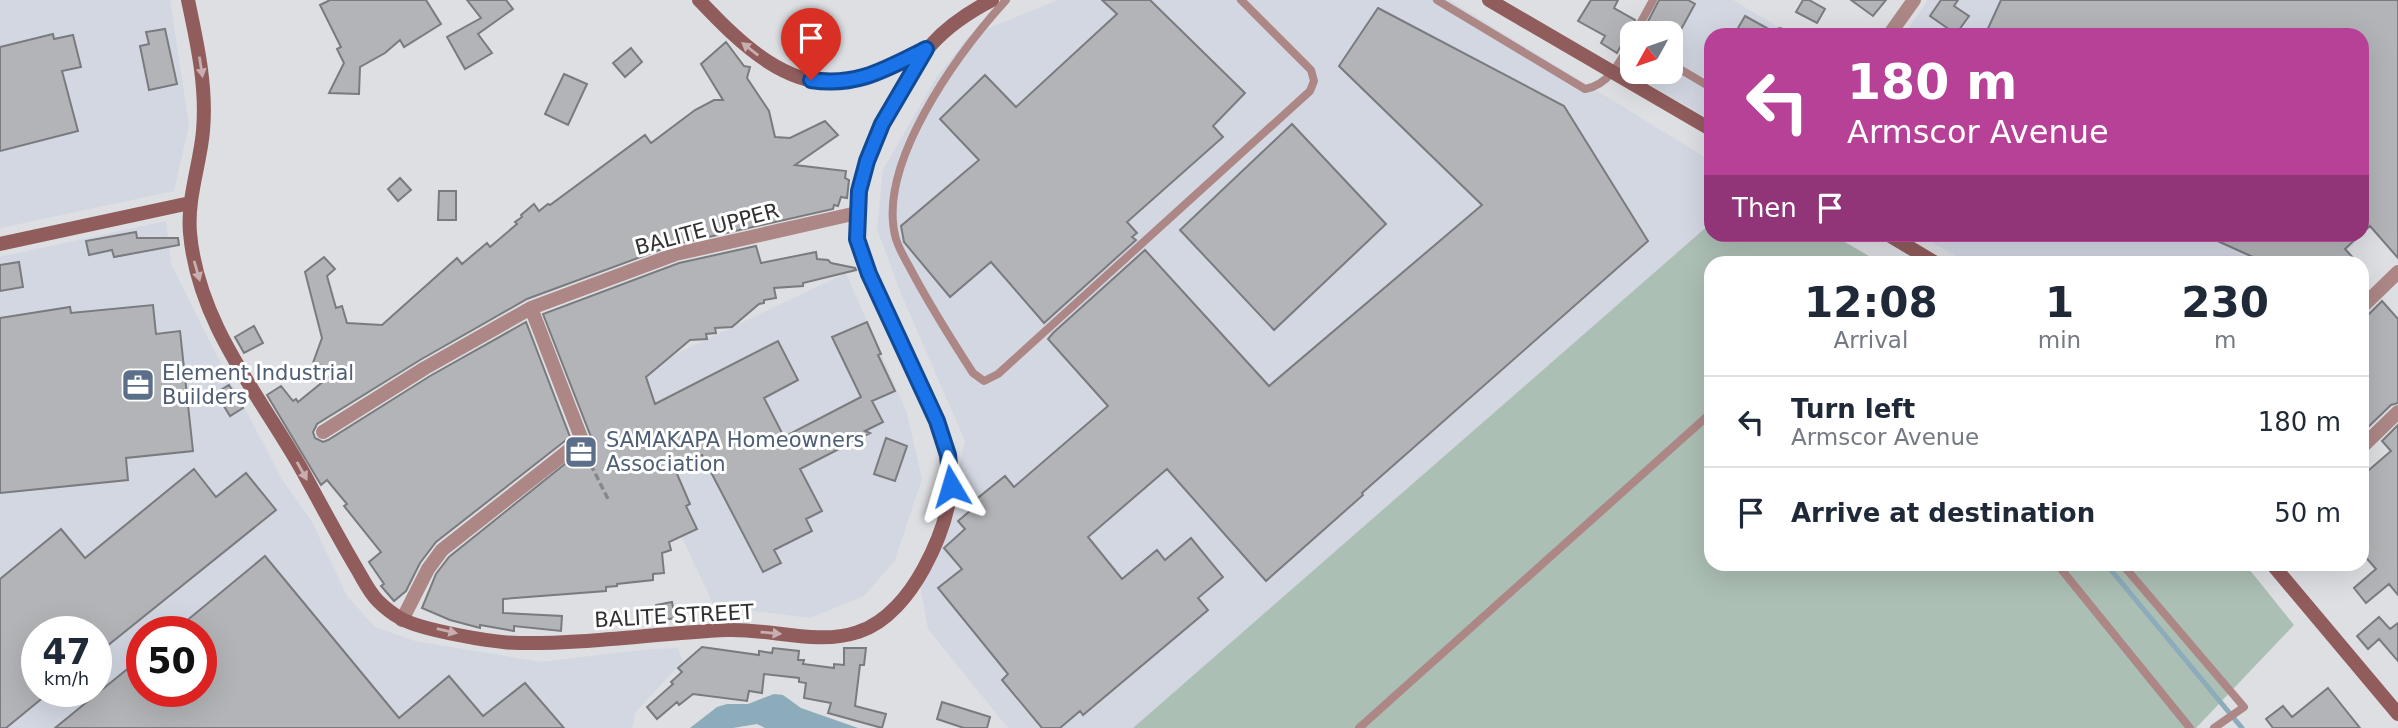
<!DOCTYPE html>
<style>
:root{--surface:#fff;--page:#f6f6f7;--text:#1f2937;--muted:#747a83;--line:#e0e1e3}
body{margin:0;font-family:"DejaVu Sans",sans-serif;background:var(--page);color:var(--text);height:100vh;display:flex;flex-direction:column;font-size:26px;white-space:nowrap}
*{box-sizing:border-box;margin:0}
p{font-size:23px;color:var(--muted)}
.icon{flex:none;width:38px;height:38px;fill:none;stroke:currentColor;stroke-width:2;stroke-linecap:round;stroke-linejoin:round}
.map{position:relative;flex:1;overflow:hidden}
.sheet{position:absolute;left:1704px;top:256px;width:665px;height:315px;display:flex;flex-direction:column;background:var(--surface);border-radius:21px;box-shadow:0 7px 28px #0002}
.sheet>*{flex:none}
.banner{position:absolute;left:1704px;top:28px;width:665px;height:214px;border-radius:21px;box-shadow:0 7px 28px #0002;background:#b74197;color:#fff;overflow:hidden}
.needle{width:46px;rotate:230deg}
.fabs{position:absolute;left:1620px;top:21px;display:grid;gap:14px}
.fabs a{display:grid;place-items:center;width:63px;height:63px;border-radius:14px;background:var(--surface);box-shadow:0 7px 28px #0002;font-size:35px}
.speed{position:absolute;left:21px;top:616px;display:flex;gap:14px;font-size:35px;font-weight:700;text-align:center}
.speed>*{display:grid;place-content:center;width:91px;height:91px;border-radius:50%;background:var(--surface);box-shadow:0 7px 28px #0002;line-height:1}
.speed small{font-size:18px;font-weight:400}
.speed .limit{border:10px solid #d22;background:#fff;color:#111}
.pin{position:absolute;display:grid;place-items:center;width:60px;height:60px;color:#fff;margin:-72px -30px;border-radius:50% 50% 50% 0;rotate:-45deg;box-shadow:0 0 7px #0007}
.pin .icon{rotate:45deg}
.me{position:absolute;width:77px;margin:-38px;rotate:353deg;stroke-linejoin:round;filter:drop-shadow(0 0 5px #0008)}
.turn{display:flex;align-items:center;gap:24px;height:147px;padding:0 28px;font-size:32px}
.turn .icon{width:91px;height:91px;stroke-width:2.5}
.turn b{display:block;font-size:49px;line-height:60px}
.then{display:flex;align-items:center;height:66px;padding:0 28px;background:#0003;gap:14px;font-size:26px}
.eta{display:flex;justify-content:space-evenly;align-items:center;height:119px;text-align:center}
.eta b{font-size:42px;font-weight:700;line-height:49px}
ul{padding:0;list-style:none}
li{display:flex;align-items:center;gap:21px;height:91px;padding:0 28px;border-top:2px solid var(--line)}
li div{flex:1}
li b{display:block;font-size:26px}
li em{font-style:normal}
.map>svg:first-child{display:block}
.built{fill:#d2d7e2;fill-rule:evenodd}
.green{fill:#acbfb4}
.water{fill:#8cacbb}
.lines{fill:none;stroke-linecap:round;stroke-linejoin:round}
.stream{stroke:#8cacbb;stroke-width:5}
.building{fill:#b2b4b7;stroke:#797b7e;stroke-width:2}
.path{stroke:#87888a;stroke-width:3.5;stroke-dasharray:7 3.5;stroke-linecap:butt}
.lane{stroke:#ac8786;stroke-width:8}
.street{stroke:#ac8786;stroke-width:14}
.secondary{stroke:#905c5c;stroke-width:14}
.oneway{fill:#c8aeae}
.route-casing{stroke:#114b97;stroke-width:18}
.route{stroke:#1a73e8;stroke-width:12}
.labels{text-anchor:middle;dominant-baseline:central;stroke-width:6;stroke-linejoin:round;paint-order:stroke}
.street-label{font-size:21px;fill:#303132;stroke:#fff}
.service-label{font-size:21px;fill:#4e5e75;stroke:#fff;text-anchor:start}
</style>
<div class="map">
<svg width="2398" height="728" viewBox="0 0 2398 728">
<rect width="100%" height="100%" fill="#dddfe2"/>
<!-- built -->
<path class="built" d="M0 0H170L189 125 174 191 0 228Z
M1058 0H1449L1711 161V223L1133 728H1008L928 629 920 586 949 514 965 441 902 296 877 229 883 170 936 78 969 36Z
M1656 0H1733L1791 35H1712L1711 120 1619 67 1633 42V72H1671V33H1638Z
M1928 0H2398V202L2334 262H1966L1920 235 2362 234V35H1904Z
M166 221 171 264 215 352 282 479 312 522 347 596 375 627 415 641 541 662 641 650 678 648 683 661 635 713 632 728H0V257ZM37 632H96V691H37ZM142 632H201V691H142Z
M846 273 907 413 922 479 895 560 864 596 810 618 714 606 611 385Z"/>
<!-- green -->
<path class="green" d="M1711 223 1712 234 1833 235 1879 262H1712V564H2245L2294 625 2196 728H1133Z"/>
<!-- water -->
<path class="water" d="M774 694 783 695 801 708 858 728H765L757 724 733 728H690L717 707 727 704H748Z"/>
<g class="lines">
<!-- stream -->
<path class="stream" d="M2106 564 2242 728"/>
</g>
<!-- building -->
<path class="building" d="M330 0H426L441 24 404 47 400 40 385 53 360 67 359 94 329 93 344 63 337 49 341 47 320 5Z
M467 0H506L513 9 478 34 492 53 465 69 447 37 481 18Z
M1102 0H1150L1245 93 1213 126 1223 137 1127 222 1137 233 1132 237 1136 240 1044 323 991 262 950 297 904 242 901 226 979 160 940 119 985 75 1016 107 1117 14Z
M1591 0H1618L1614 8 1635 20 1617 53 1601 43 1605 36 1578 21Z
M1659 0H1688L1695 4 1679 33H1642Z
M1803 0H1809L1825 9 1817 23 1796 12Z
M1851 0H1886L1873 16Z
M1941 0H1958L1954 6 1969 16 1956 34 1930 16Z
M2001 0H2398V258L2370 226 2362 233V35H1985Z
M1378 8 1564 106 1648 241 1362 493 1363 495 1266 581 1167 469 1088 537 1122 579 1157 550 1165 560 1191 538 1223 577 1198 598 1208 610 1083 715 1080 711 1060 728H1042L1002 680 1008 674 938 588 962 569 944 548 965 529 958 521 971 510 968 506 1005 476 1014 487 1108 406 1048 339 1053 333 1145 250 1269 386 1482 205 1339 66Z
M1745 16 1774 32 1775 35H1734Z
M165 29 177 84 149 90 140 46 149 44 146 32Z
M53 34 54 39 73 35 81 67 62 71 78 131 0 151V47Z
M726 42 744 66 750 67 747 78 769 111 775 137 790 138 825 121 838 135 795 165 846 171 845 178 849 180 847 198 841 197 838 206 834 205 833 209 673 245 527 299 420 360 317 424 313 432 315 438 323 442 328 440 430 376 526 322 570 437 436 542 420 563 406 591 394 601 381 586 384 584 369 562 381 552 344 506 347 504 327 480 321 485 267 395 281 386 293 401 296 399 298 402 336 371 313 363 322 338 305 272 324 257 335 269 327 276 336 308 342 306 347 323 382 325 457 258 462 264 487 243 490 247 517 224 515 222 522 217 521 215 534 204 539 211 548 204 550 205 645 135 651 143 695 110 714 100H723L701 64Z
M631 48 642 62 625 77 613 63Z
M564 74 587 84 568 125 545 114Z
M1292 124 1386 224 1274 330 1180 230Z
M400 178 411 190 398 201 388 189Z
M439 191H456V220H438Z
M136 232 137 238H178L179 245 114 257 112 250 89 255 86 241Z
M2202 234H2361L2345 249 2357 262H2264Z
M756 246 761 263 816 252 817 259 828 260 831 263 855 268 856 270 803 283V286L774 288 776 298 764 300V303L759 304 732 327 715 328 716 333 706 334 707 339 690 340 646 377 655 404 778 341 798 380 764 398 784 437 861 397 832 337 867 322 881 354 878 355 895 391 872 401 883 422 865 431 870 433 800 469 822 511 806 519 812 531 774 550 781 563 763 572 702 455 677 463V466L674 467 690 504 686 506 697 529 669 542 671 550 662 553 664 573 653 574V580L617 584V586L606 587V591L503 599V613L562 616 561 631 514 626V631L480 625V628L450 620 422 608 436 574 449 557 591 443V437L543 314 679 263Z
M19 262 23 287 0 291V265Z
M2382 301 2398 319V403L2391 405 2362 433V316L2369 314Z
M153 305 156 334 180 331 193 451 126 458 128 480 0 493V318L70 307 71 313Z
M254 326 263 343 244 353 235 337Z
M229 385 243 408 230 416 216 393Z
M2398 425V595L2389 584 2366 603 2354 588 2376 569 2362 553V476L2391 451 2382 441Z
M886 438 907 446 895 481 874 474Z
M194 469 216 497 246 473 276 510 96 655V632H37V691H51L6 728H0V579L61 529 85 558Z
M265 556 399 718 449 676 483 716 525 683 564 728H55L142 657V691H201V632H173Z
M672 602 675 618 659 621 656 605Z
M2379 617 2390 629 2398 623V661L2379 639 2368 649 2357 636Z
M702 647 759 655V651L772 653 773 648 799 651 798 660H804L803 664 834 668V664L844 665V648H866L864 665H860L855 706 886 714 882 728 828 713 831 703 804 698 806 683 799 682V678L764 674 762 693 749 691 747 701 693 694 679 705 677 702 657 719 647 707 673 684 671 682 682 672 678 668Z
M2328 688 2360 728H2273L2266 719 2283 706 2292 717Z
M942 702 990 717 987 728H964L937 719Z"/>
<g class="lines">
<!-- path -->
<path class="path" d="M586 455 608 499"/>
<!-- lane -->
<path class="lane" d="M1006 0C958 53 875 165 896 239 899 249 905 259 910 268 929 304 951 339 973 373L984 381 998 374 1310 91 1314 81 1311 70 1241 0
M1437 0 1585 89C1610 85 1622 58 1633 38
M1780 31 1787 35
M1635 33 1653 0
M1678 68 1712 88
M2057 564 2190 728
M2122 564 2244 707 2214 728
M1359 728 1712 412"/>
<!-- street -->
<path class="street" d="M1889 35 1914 0
M2362 307 2398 272
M323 432 425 368 531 308 676 254 857 213
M2362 447 2398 412
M402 620 428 569 442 550 582 440 531 308"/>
<!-- secondary -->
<path class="secondary" d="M188 0C197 43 207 86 203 131 200 165 187 198 190 233 198 324 259 394 302 470 320 503 338 537 357 569 363 579 369 592 378 601 383 606 393 614 400 618 420 630 495 643 519 643 589 644 657 633 727 630 769 628 817 646 858 632 887 623 910 594 924 568 937 544 948 515 951 488 956 441 903 349 882 304 872 282 858 257 857 233 854 189 871 146 891 107 919 54 938 28 992 0
M699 0C739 42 791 96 855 80 880 74 902 61 924 50
M1489 0 1712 130
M1887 234 1934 262
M0 244 190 203
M2272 564 2398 714"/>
</g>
<!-- one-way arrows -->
<defs><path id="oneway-solid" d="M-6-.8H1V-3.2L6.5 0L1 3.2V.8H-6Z" transform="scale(1.75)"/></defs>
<g class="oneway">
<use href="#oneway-solid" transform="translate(750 49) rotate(-142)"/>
<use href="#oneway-solid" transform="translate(201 67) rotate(81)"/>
<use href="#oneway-solid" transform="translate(197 271) rotate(74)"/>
<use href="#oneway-solid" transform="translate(302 471) rotate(61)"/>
<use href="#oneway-solid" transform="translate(447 631) rotate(13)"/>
<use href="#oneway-solid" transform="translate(771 633) rotate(5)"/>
</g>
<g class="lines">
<defs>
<path id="route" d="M811 80C857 87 886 69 926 49L882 124 867 161 859 191 857 239 869 274 937 421 948 455 951 486"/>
</defs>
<!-- route casing -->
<use href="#route" class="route-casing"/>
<!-- route -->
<use href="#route" class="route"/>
</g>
<!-- icons -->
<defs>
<symbol id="office-square" viewBox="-11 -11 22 22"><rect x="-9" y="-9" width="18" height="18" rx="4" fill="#5c6f8a" stroke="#fff"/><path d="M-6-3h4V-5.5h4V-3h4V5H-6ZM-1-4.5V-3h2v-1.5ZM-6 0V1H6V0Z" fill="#fff"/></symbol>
</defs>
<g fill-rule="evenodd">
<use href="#office-square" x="119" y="366" width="38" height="38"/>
<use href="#office-square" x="562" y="433" width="38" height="38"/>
</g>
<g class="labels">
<!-- street labels -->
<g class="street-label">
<text transform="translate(707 229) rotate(-15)">BALITE UPPER</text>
<text transform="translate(674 616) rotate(-3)">BALITE STREET</text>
</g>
<!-- service labels -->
<g class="service-label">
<text x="162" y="373">Element Industrial<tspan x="162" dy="24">Builders</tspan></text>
<text x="606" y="440">SAMAKAPA Homeowners<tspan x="606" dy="24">Association</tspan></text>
</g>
</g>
</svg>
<div class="fabs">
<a><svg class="needle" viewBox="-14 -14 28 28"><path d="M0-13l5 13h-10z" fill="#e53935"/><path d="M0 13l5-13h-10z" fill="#747a83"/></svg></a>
</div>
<div class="speed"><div>47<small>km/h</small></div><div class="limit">50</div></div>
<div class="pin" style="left:811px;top:80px;background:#d93025"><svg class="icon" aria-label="arrive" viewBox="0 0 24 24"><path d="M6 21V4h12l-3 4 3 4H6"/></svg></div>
<svg class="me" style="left:951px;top:486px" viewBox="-20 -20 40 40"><path d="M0-17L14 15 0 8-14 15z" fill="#1a73e8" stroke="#fff" stroke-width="4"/></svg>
<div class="banner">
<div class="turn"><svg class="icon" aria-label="left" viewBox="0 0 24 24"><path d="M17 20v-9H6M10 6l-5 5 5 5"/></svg><div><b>180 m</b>Armscor Avenue</div></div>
<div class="then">Then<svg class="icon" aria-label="arrive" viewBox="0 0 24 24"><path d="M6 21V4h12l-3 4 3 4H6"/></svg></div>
</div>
<section class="sheet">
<div class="eta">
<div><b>12:08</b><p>Arrival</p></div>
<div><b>1</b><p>min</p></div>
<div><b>230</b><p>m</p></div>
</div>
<ul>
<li><svg class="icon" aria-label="left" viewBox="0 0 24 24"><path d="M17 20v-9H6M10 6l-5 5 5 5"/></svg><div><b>Turn left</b><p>Armscor Avenue</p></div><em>180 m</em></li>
<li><svg class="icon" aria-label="arrive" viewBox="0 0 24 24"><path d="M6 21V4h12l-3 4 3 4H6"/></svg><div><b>Arrive at destination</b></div><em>50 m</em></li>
</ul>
</section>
</div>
